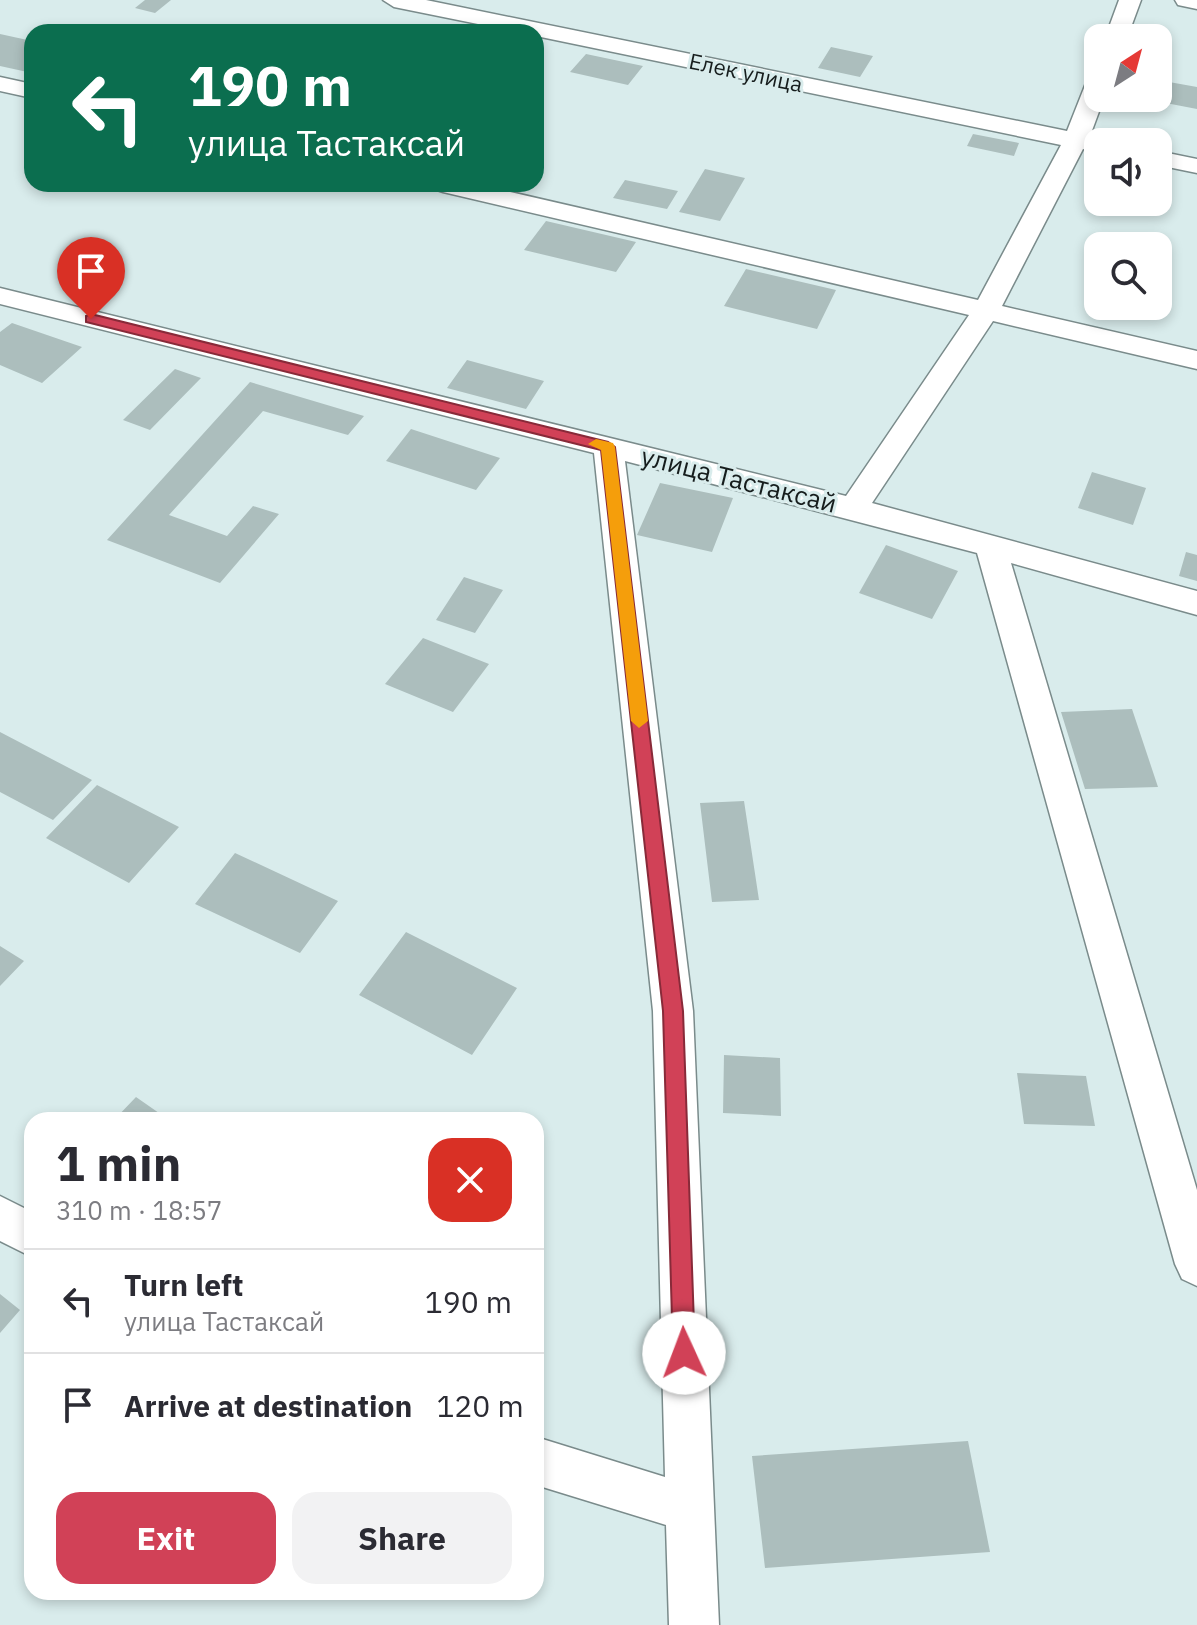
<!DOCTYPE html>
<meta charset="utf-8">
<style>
:root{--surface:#fff;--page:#f2f2f3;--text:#2b2b33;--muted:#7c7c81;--line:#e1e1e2;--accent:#d14157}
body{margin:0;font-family:"IBM Plex Sans",sans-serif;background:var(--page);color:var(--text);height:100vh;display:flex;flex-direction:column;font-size:30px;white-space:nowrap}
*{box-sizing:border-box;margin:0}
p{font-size:26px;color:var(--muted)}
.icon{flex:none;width:44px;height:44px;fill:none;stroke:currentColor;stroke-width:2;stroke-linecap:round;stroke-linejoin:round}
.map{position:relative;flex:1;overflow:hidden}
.panel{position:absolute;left:24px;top:1112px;width:520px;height:488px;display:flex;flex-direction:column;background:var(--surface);border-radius:24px;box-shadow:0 4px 12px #0003}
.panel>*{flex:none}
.banner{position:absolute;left:24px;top:24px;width:520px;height:168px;border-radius:24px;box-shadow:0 4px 12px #0003;background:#0b6e4f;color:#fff;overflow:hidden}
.needle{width:52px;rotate:36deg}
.buttons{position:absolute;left:1084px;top:24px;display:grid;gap:16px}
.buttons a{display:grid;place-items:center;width:88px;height:88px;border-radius:16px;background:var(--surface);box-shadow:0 4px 12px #0003;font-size:40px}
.pin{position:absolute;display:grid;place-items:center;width:68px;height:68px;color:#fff;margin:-82px -34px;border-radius:50% 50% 50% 0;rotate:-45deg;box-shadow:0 0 8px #0007}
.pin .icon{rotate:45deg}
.me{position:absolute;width:88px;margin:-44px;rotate:358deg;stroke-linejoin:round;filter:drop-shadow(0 0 6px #0008)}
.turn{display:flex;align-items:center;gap:28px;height:168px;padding:0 32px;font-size:36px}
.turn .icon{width:104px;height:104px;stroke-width:2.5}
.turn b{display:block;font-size:56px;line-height:68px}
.round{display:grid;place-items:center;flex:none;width:84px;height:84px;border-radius:24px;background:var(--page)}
.summary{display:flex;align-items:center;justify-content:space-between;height:136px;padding:0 32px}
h1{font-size:48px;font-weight:800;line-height:60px}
.button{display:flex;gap:16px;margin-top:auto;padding:16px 32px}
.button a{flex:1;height:92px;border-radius:24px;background:var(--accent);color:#fff;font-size:32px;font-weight:800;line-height:92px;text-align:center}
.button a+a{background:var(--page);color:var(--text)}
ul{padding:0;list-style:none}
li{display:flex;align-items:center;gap:24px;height:104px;padding:0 32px;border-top:2px solid var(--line)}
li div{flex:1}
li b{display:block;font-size:30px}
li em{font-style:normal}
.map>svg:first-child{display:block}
.building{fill:#acbebd}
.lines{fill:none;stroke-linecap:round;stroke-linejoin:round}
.minor-casing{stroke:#7a8b8b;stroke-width:3}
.minor{fill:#fff;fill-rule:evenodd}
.route{fill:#d14157;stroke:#882a39;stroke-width:2}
.slow{fill:#f59e0b}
.labels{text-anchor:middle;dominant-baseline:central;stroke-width:6;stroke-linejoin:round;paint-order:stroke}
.far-street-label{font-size:22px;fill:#161d1d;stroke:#d9ecec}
.street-label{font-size:26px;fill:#161d1d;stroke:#d9ecec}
</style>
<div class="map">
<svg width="1197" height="1625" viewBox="0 0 1197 1625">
<rect width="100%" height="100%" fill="#d9ecec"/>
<!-- building -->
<path class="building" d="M145 0H171L155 13 135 8Z
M0 34 32 41V73L0 66Z
M831 47 873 56 860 77 818 68Z
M586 54 643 66 628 85 570 72Z
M1158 80 1197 87V109L1145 99 1158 98Z
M973 134 1019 143 1014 156 967 146Z
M705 169 745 178 720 221 679 212Z
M625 180 678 191 667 209 613 198Z
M546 221 636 242 616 272 524 250Z
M746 269 836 290 817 329 724 306Z
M12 323 82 347 42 383 0 365V332Z
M467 360 544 381 526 409 447 388Z
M175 369 201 378 150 430 123 420Z
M250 382 364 416 348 435 263 411 169 515 227 536 253 506 279 514 220 583 107 540Z
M411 429 500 458 476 490 386 461Z
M1092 472 1146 488 1133 525 1078 508Z
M660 483 733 498 712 552 637 535Z
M886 545 958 571 932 619 859 593Z
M1186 552 1197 555V581L1179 576Z
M464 577 503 590 475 633 436 620Z
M423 638 489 664 453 712 385 684Z
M1132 709 1158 787 1085 789 1061 712Z
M0 732 92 780 53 820 0 792Z
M97 785 179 827 129 883 46 838Z
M744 801 759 900 712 902 700 803Z
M235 853 338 901 300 953 195 904Z
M406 932 517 988 472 1055 359 995Z
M0 946 24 961 0 986Z
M724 1055 780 1058 781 1116 723 1113Z
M1017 1073 1086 1076 1095 1126 1024 1124Z
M136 1097 169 1120H114Z
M0 1294 20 1310 0 1333Z
M968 1441 990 1552 765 1568 752 1456Z"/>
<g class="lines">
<defs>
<path id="minor" d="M383 0H426L1067 131 1086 83 1090 78 1098 76V98H1104L1090 136 1108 142H1098V152L1083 149 1002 306 1197 351V369L993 321 872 503 1197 591V615L1011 563 1197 1190V1286L1182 1279 1175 1264 977 553 625 461 693 1011 719 1625H669L666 1525 536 1485V1437L665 1477 653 1011 594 453 0 304V288L846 496 969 315 443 192 434 189 430 184H476L978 300 1061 145 536 36V32H517L394 7Z
M1119 0H1141L1127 38H1105Z
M1175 0H1197V9L1178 5Z
M0 77 32 84V98L0 91Z
M1158 151 1197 159V173L1158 165Z
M0 1196 32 1212V1257L0 1241Z"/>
</defs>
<!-- minor casing -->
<use href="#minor" class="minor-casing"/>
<!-- minor -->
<use href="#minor" class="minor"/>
</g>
<!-- route -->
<path class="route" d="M91 314 608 442 615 447 683 1011 695 1353 692 1361 684 1364 676 1361 673 1353 663 1011 601 450 86 322V316Z"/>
<!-- slow -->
<path class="slow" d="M596 439 613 443 615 447 648 721 639 728 631 721 601 450 588 444Z"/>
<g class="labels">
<!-- far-street labels -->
<g class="far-street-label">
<text transform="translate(746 72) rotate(12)">Елек улица</text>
</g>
<!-- street labels -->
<g class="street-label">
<text transform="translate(739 479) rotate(14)">улица Тастаксай</text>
</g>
</g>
</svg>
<div class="buttons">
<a><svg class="needle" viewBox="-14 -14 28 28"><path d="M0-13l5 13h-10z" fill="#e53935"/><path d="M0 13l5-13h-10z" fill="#7c7c81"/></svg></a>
<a><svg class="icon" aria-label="sound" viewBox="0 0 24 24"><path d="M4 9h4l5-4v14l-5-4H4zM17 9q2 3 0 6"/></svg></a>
<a><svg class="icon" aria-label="search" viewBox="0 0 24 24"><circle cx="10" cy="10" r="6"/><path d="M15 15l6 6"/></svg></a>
</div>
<div class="pin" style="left:91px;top:319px;background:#d93025"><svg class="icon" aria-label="arrive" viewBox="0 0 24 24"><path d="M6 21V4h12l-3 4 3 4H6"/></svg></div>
<svg class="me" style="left:684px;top:1353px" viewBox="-20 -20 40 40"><circle r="19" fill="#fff"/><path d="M0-13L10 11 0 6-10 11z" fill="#d14157"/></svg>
<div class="banner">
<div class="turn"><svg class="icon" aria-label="left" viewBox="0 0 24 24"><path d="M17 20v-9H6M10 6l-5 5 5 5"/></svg><div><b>190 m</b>улица Тастаксай</div></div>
</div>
<section class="panel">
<div class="summary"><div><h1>1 min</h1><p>310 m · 18:57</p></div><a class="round" style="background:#d93025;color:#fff"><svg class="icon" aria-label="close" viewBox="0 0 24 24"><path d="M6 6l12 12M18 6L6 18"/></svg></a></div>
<ul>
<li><svg class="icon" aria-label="left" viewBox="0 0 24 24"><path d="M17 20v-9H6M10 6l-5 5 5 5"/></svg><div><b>Turn left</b><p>улица Тастаксай</p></div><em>190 m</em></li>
<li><svg class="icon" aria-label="arrive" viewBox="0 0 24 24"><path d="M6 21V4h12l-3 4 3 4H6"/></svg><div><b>Arrive at destination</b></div><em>120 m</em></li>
</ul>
<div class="button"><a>Exit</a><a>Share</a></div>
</section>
</div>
